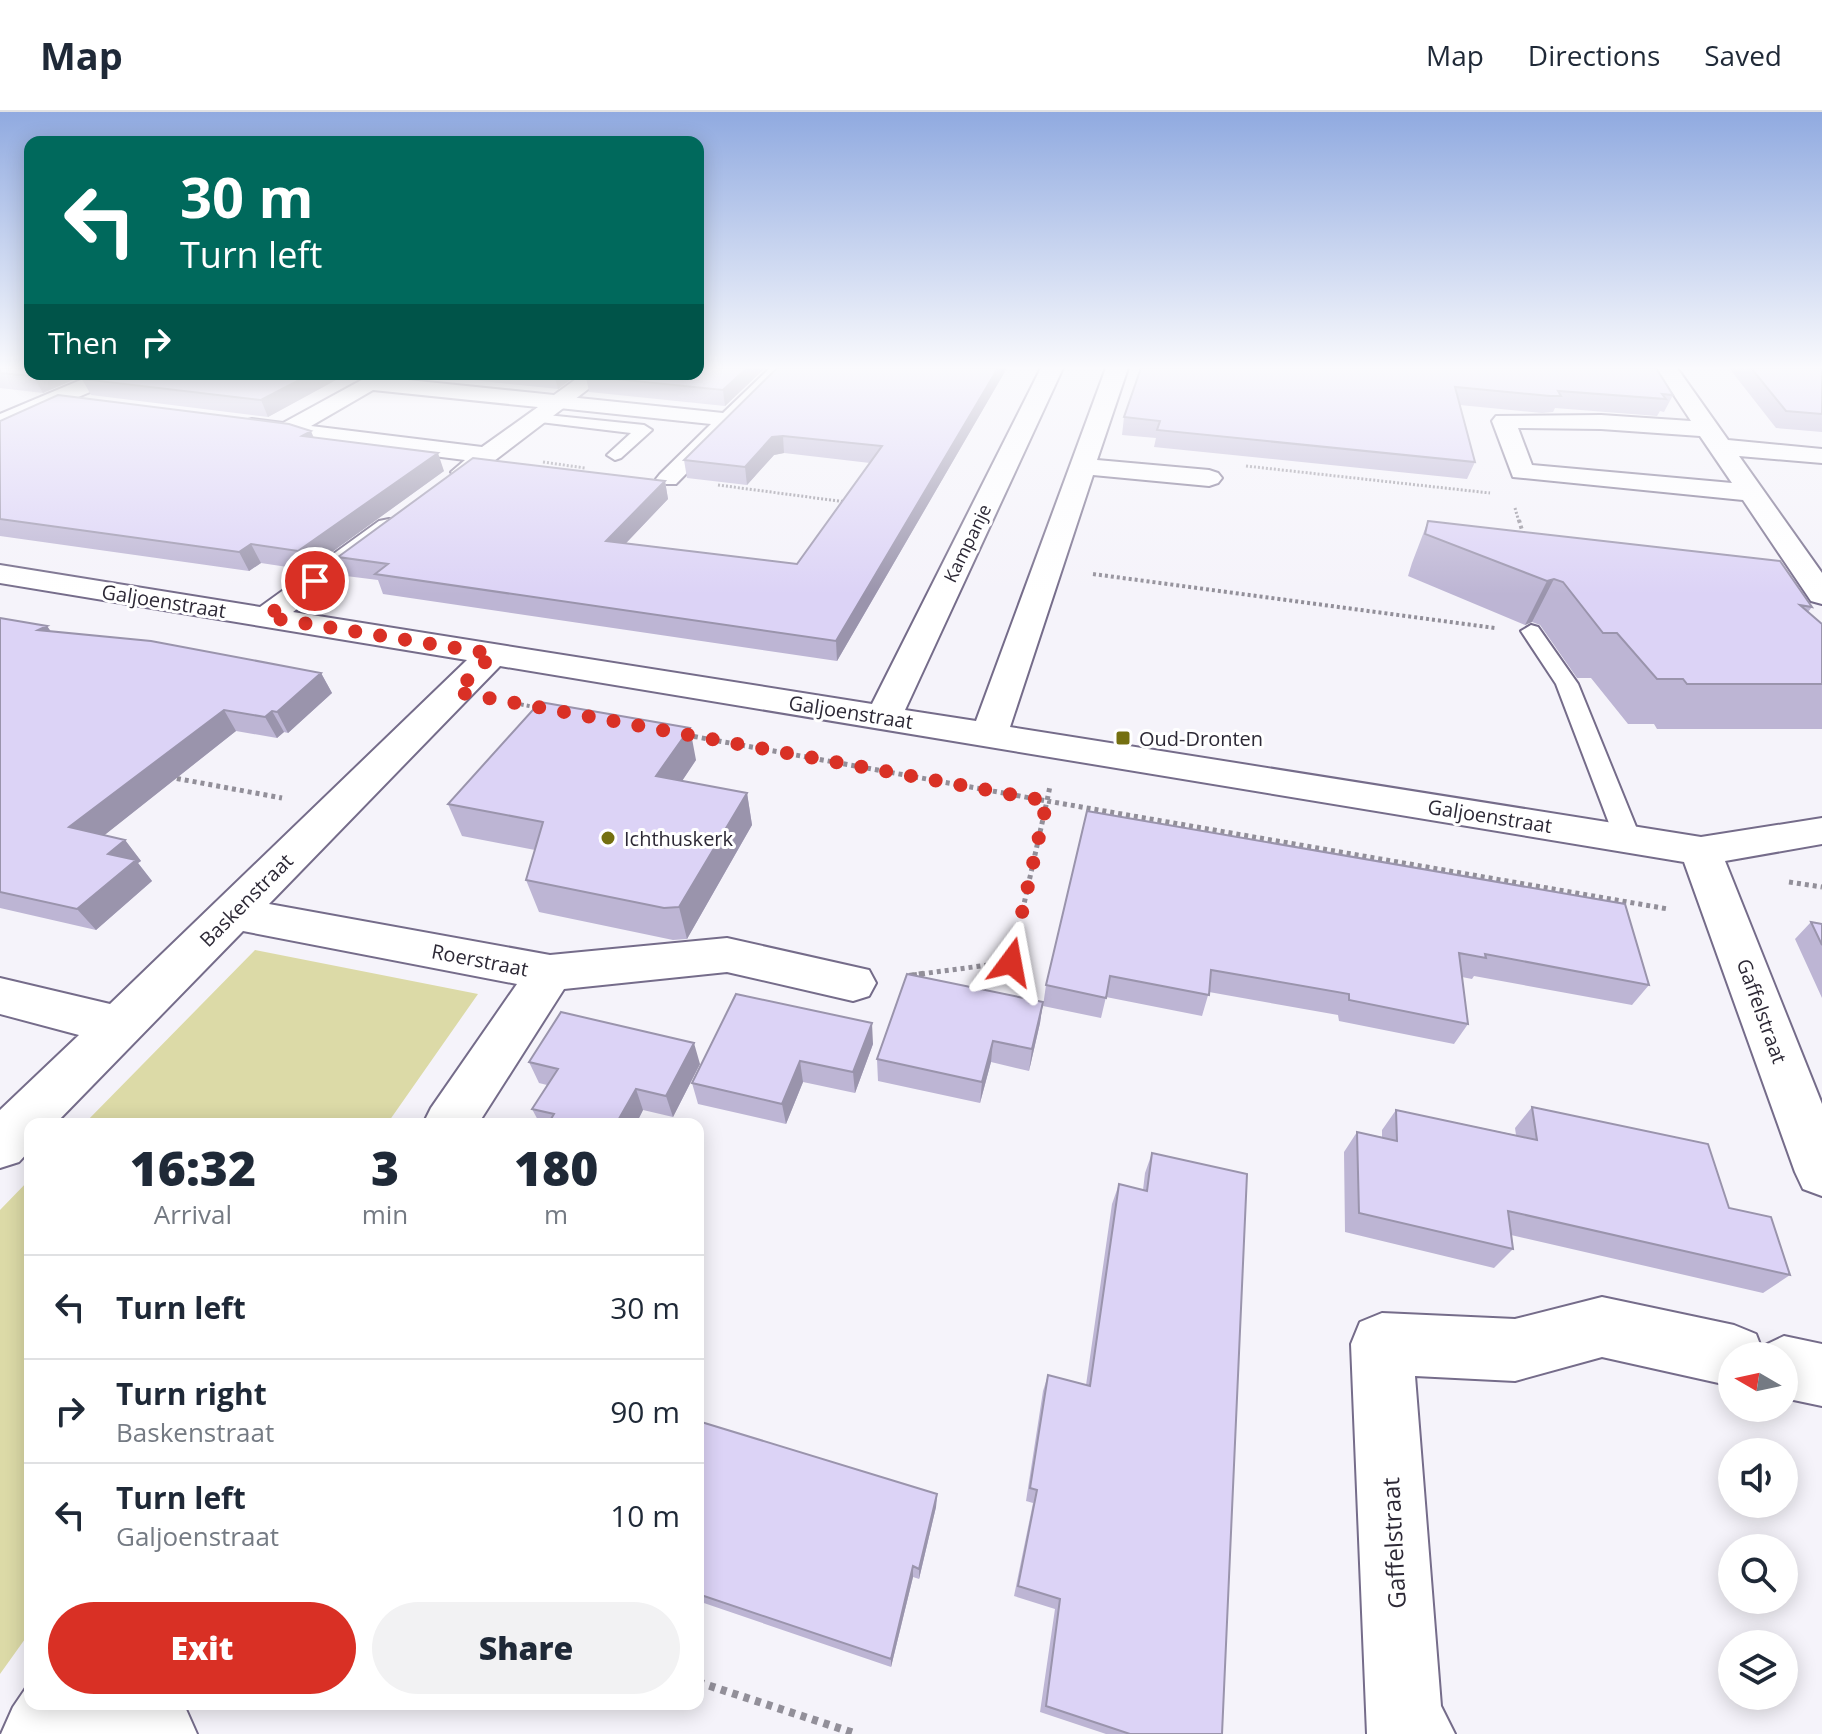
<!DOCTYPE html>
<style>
:root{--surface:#fff;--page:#f2f2f3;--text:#1f2937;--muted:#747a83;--line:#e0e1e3;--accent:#d93025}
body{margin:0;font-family:"Open Sans",sans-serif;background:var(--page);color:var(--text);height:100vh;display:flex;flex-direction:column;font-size:30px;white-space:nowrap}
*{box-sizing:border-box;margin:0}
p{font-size:26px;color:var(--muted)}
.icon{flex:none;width:44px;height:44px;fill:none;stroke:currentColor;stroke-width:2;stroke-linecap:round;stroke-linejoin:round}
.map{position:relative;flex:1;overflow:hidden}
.panel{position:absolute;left:24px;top:1006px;width:680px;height:592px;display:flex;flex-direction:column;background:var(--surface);border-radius:16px;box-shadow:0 4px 20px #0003}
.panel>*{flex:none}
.guide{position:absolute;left:24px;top:24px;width:680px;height:244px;border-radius:16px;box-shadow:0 4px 20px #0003;background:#00695c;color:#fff;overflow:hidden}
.needle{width:52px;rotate:279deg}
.tools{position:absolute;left:1718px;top:1230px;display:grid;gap:16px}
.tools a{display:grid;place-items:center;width:80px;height:80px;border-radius:50%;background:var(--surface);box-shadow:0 4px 20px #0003;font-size:40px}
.pin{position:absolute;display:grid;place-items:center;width:68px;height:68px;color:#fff;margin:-34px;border:4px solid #fff;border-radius:50%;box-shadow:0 2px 8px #0007}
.me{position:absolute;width:88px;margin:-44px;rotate:13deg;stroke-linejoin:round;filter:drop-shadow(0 0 6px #0008)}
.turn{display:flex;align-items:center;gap:28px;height:168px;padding:0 24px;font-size:36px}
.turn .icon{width:104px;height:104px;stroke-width:2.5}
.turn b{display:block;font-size:56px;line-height:68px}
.then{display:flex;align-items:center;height:76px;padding:0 24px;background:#0003;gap:16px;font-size:30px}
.eta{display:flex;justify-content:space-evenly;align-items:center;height:136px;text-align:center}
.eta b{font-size:48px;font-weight:800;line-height:56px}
.primary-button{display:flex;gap:16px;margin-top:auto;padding:16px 24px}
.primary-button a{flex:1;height:92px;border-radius:48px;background:var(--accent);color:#fff;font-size:32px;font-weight:800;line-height:92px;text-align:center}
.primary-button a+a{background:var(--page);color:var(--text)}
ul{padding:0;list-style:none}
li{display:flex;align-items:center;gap:24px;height:104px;padding:0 24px;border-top:2px solid var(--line)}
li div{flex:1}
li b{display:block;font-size:30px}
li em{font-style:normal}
header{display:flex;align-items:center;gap:48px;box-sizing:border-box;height:112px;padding:0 40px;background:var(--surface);border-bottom:2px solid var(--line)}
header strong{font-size:38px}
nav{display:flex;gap:44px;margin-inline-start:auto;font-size:28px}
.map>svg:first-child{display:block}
.green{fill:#dcdaa7}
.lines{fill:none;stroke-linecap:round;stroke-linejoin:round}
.service-casing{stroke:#756c8a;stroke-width:4}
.pedestrian-casing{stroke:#756c8a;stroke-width:4}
.minor-casing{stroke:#756c8a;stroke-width:4}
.path-far4{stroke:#928f99;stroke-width:3;stroke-dasharray:2 2;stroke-linecap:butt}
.path-far3{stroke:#928f99;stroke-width:4;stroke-dasharray:3 3;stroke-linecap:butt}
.path-far2{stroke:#928f99;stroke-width:5;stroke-dasharray:4 4;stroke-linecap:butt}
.path-far1{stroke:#928f99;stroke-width:6;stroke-dasharray:5 5;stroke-linecap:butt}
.path{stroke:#928f99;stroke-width:8;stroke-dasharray:6 6;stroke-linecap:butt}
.service{fill:#fff;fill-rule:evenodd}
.pedestrian{fill:#fff;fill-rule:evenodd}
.minor{fill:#fff;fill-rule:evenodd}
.wall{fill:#bdb5d4}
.shaded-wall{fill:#9a94ac}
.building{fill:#dcd3f6;stroke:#9a94ac;stroke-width:2}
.route{stroke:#d93025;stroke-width:14;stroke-dasharray:0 25.2}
.poi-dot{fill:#746f10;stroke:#fff;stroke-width:3}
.labels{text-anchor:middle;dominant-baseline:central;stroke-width:6;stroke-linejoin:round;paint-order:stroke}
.far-street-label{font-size:18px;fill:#2d2936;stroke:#fff}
.street-label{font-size:20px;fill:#2d2936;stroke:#fff}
.poi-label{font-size:20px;fill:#2d2936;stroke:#fff;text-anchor:start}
.near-street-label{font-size:24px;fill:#2d2936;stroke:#fff}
</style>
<header>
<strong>Map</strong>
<nav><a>Map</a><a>Directions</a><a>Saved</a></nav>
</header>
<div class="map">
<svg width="1822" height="1622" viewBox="0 0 1822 1622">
<rect width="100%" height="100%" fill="#f5f3fa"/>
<!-- green -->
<path class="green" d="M255 838 478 882 387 1012H84Z
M30 1067V1520L0 1562V1098Z"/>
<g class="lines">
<defs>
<path id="service" d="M537 302 644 313 652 318 621 346 615 348 607 343 631 321 532 309 530 306Z
M1531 513 1538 515 1578 572 1641 727 1637 733 1628 736 1619 733 1615 727 1556 572 1521 519Z"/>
<path id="pedestrian" d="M770 256H790L676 372H660L656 367 660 362 711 312 559 296 549 290 559 284 723 301Z"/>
<path id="minor" d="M1041 256H1063L905 598 976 609 1106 256H1128L1097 348 1209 358 1218 361 1222 366 1218 371 1209 374 1093 363 1010 615 1701 725 1822 706V732L1725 749 1822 992V1084L1803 1077 1795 1060 1684 750 500 554 269 792 550 843 727 826 869 858 876 871 869 884 853 889 727 860 564 877 478 1012H423L431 996 517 872 243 819 55 1012H30V1038L19 1050 0 1056V998L79 923 0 902V866L110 892 467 548 0 471V453L260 495 379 409 389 407 399 409 403 415 399 421 293 500 872 592Z
M1656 256H1677L1728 328 1822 337V351L1739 344 1822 461V492L1811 489 1743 388 1513 365 1492 309 1496 304 1601 303 1691 309ZM1518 316 1601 317 1700 324 1732 371 1532 353Z
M95 262H124L121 267 0 318V302Z
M583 262H608L473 365H455L451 360 465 348 252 321 244 319 240 314 244 309 252 307 283 311 369 264 554 283ZM373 278 538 295 482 335 311 314Z
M1602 1185 1734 1213 1756 1222 1761 1235 1784 1224 1822 1232V1294L1784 1286V1244H1732V1274L1602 1245 1515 1269 1415 1264 1441 1594 1455 1622H1367L1351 1232 1360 1210 1382 1201 1515 1207Z
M30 1570V1592H179L185 1595 197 1622H1L13 1595Z"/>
</defs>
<!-- service casing -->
<use href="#service" class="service-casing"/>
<!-- pedestrian casing -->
<use href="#pedestrian" class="pedestrian-casing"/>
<!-- minor casing -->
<use href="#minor" class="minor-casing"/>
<!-- path-far4 -->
<path class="path-far4" d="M543 350 585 356
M1246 354 1490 381
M718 373 846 390
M1515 396 1519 410"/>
<!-- path-far3 -->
<path class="path-far3" d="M1519 408 1524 425
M1093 462 1495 516
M509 590 539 596"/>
<!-- path-far2 -->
<path class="path-far2" d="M686 623 1047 689 1050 674
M169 665 282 686
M1789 770 1822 775
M913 863 1011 850 1047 689 1668 797"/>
<!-- path-far1 -->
<path class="path-far1" d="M909 864 928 861"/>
<!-- path -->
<path class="path" d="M698 1570 857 1622"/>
<!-- service -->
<use href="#service" class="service"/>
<!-- pedestrian -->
<use href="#pedestrian" class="pedestrian"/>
<!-- minor -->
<use href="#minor" class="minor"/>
</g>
<!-- wall -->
<path class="wall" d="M0 256 30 262H87L43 281 0 276Z
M698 256H765L725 294 589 280 586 264Z
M1007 256 837 549 383 482 378 468 346 464 338 445 665 369 668 387 626 431 797 452 870 351 784 341 774 343 747 373 687 366 684 348Z
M1141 256 1673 283 1664 300 1660 299 1657 304 1555 296 1553 300 1542 301 1460 293 1475 350 1467 367 1154 335 1156 326 1122 323 1124 305Z
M1729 256H1822V320L1776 316Z
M347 262 268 305 91 283 82 267Z
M416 262H578L558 277Z
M0 309 313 326 444 359 307 458 261 451 249 459 0 424Z
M1428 409 1812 495 1808 500 1822 512V617H1657L1654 612H1628L1591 566H1577L1540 513 1532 510 1525 513 1408 464 1412 451Z
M0 506 47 514 51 520 321 561 332 581 288 621 284 620 277 626 236 619 104 723 125 728 141 749 138 751 152 769 96 818 0 796Z
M696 648 682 669 747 681 752 713 687 827 673 828 539 800 526 768 535 738 462 724 448 692Z
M1087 699 1649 873 1632 893 1474 864 1472 867 1462 865 1468 912 1454 932 1339 909 1338 903 1209 880 1202 904 1106 885 1101 906 1043 894 1046 873Z
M1811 810 1822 812V886L1795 827Z
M1043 890 1040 911 1029 959 991 950 980 991 878 969 877 947Z
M873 932 855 981 803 970 786 1012 698 992 692 971Z
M529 950 700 952 673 1005 643 998 636 1012H540L532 997 547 973 539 971Z
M1532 995 1729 1096 1790 1163 1763 1181 1511 1123 1513 1137 1494 1156 1345 1120 1344 1040 1357 1020 1382 1025V1018L1396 998 1516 1023 1515 1016Z
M1152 1041 1222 1622H1106L1040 1600 1055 1497 1014 1484 1033 1391 1026 1389 1043 1279 1048 1263 1086 1273 1112 1092 1119 1072 1143 1078 1145 1061Z
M698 1309 937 1382 936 1395 919 1467 913 1465 891 1555 698 1489Z"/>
<!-- shaded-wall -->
<path class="shaded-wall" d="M747 256H765L725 294 723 278Z
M998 256H1007L837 549 836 529Z
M39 262H87L43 281 33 264Z
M311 262H347L268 305 261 288Z
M554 262H578L558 277Z
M311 319 318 336 302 324Z
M783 324 784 341 774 343 747 373 745 355 772 325Z
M438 341 444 359 307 458 298 439Z
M665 369 668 387 610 448 606 429Z
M251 432 261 451 249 459 239 440Z
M1554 467 1532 510 1525 513 1547 469Z
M47 514 61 534 38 518Z
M321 561 332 581 288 621 277 600Z
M224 598 236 619 87 737 69 715Z
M272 599 284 620 277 626 265 605Z
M690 616 696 648 664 696 656 664Z
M747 681 752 713 687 827 679 795Z
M125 728 141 749 138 751 152 769 96 818 77 797 108 742Z
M1043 890 1040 911 1029 959 1032 937Z
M872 911 873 932 855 981 853 960Z
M993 929 991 950 980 991 982 970Z
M694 931 700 952 673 1005 666 984Z
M800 949 803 970 786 1012 782 992Z
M636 977 643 998 636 1012H616Z
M937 1382 936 1395 919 1467V1457Z
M913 1454V1465L891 1555V1547Z"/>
<!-- building -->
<path class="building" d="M0 256H30V262H39L33 264 0 261Z
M698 256H747L723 278 586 264 588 262H698Z
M777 256H998L836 529 375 462 388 452 338 445 473 346 665 369 606 429 797 452 882 334 783 324 772 325 745 355 684 348Z
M1141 256H1656L1673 283 1662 282 1666 287 1558 279 1561 284H1550L1455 275 1475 350 1157 318 1160 309 1124 305Z
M1751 256H1822V302L1786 299Z
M94 262H311L261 288 82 267Z
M58 283 289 312 311 319 302 324 438 341 298 439 251 432 239 440 0 407V309Z
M1428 409 1780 449 1812 495 1800 493 1822 512V572H1687L1683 567H1657L1617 521H1603L1563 470 1554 467 1547 469 1425 422Z
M0 506 47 514 38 518 151 529 321 561 277 600 272 599 265 605 224 598 69 715 125 728 108 742 136 748 77 797 0 780Z
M540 590 690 616 656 664 747 681 679 795 664 796 526 768 543 710 448 692Z
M1087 699 1625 792 1649 873 1485 842 1486 846 1459 841 1468 912 1349 888V882L1211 858 1209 883 1110 864 1106 886 1046 873Z
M1811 810 1822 812V833Z
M907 862 1043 890 1032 937 993 929 982 970 877 947Z
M736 882 872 911 853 960 800 949 782 992 692 971Z
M561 900 694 931 666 984 636 977 616 1012H548L554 1002 532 997 558 957 529 950Z
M1532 995 1708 1032 1729 1096 1771 1105 1790 1163 1508 1099 1513 1137 1359 1101 1357 1020 1397 1029 1396 998 1537 1028Z
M1152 1041 1247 1062 1222 1622H1130L1046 1594 1060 1487 1018 1474 1037 1378 1030 1376 1048 1263 1090 1274 1119 1072 1147 1079Z
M698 1309 937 1382 919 1457 913 1454 891 1547 698 1482Z"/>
<!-- sky -->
<linearGradient id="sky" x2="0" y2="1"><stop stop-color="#90aae0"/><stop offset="0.53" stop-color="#fafafd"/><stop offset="1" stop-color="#fafafd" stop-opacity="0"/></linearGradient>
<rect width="1822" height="483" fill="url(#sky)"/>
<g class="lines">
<!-- route -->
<path class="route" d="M315 469 266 505 493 542 456 580 1047 689 1011 850"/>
</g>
<!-- markers -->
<g class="poi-dot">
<rect x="1115" y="618" width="16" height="16" rx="4"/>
<circle cx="608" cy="726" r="8"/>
</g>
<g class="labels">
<!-- far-street labels -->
<g class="far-street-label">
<text transform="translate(967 431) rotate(-64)">Kampanje</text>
</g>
<!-- street labels -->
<g class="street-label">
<text transform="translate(164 489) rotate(9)">Galjoenstraat</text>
<text transform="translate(851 600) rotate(9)">Galjoenstraat</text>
<text transform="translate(1490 704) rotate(9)">Galjoenstraat</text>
<text transform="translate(246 788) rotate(-45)">Baskenstraat</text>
<text transform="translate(480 848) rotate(11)">Roerstraat</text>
<text transform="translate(1762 899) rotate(70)">Gaffelstraat</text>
</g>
<!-- poi labels -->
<g class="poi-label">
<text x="1139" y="626">Oud-Dronten</text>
<text x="624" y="726">Ichthuskerk</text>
</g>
<!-- near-street labels -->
<g class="near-street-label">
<text transform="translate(1393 1431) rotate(-93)">Gaffelstraat</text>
</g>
</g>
</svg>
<div class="tools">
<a><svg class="needle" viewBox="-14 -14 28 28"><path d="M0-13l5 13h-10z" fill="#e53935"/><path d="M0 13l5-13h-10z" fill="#747a83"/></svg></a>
<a><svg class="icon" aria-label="sound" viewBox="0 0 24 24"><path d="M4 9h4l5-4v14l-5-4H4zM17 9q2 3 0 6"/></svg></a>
<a><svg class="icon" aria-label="search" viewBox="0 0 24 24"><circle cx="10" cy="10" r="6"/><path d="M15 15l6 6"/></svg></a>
<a><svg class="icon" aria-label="layers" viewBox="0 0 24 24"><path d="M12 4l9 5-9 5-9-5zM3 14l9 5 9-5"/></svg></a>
</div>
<div class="pin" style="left:315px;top:469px;background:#d93025"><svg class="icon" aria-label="arrive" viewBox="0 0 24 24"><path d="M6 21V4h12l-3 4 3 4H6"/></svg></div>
<svg class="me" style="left:1011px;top:850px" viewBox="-20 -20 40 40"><path d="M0-17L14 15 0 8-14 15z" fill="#d93025" stroke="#fff" stroke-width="4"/></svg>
<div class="guide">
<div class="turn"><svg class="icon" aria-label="left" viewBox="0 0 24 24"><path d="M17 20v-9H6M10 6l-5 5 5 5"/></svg><div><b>30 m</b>Turn left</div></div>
<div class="then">Then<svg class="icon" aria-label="right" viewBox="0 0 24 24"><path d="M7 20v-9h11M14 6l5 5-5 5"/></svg></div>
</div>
<section class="panel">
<div class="eta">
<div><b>16:32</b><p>Arrival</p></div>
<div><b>3</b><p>min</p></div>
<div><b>180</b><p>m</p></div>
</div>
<ul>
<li><svg class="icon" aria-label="left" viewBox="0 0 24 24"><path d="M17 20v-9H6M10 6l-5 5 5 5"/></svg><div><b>Turn left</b></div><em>30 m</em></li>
<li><svg class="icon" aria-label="right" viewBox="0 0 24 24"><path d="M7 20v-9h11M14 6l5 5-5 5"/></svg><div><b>Turn right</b><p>Baskenstraat</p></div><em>90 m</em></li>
<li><svg class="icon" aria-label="left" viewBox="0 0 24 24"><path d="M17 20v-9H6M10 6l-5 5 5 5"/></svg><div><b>Turn left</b><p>Galjoenstraat</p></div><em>10 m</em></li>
</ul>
<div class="primary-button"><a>Exit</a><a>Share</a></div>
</section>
</div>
